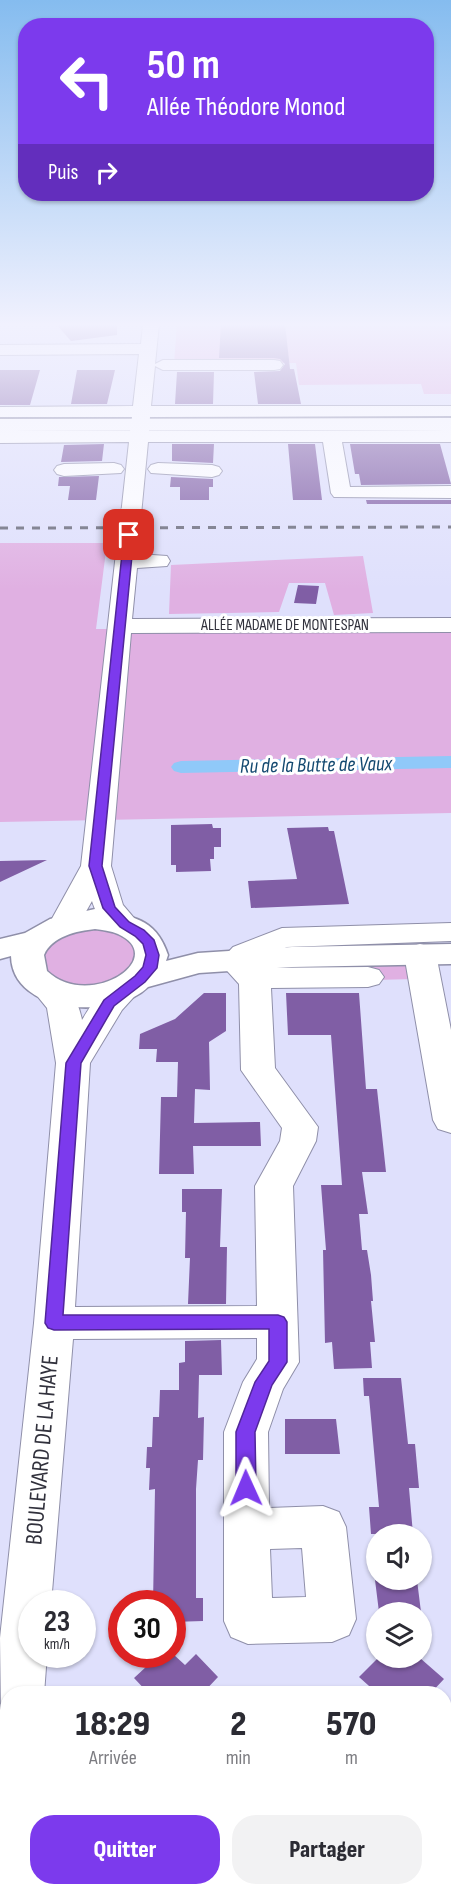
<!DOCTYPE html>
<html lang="fr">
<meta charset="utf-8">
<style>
:root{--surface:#fff;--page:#f2f2f3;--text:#2b2b33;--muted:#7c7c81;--accent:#7c3aed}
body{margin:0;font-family:"Sofia Sans Condensed",sans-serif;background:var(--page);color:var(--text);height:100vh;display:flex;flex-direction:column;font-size:22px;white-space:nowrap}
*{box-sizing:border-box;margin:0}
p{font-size:20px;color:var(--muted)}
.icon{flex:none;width:33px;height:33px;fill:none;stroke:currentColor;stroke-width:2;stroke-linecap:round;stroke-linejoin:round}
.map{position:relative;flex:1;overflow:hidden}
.side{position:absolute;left:0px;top:1686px;width:452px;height:210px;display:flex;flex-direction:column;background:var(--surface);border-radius:24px 24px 0 0;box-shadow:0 2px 4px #0004}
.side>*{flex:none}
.top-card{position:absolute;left:18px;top:18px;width:416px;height:183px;border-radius:24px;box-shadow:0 2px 4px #0004;background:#7c3aed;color:#fff;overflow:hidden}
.fabs{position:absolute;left:366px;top:1524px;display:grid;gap:12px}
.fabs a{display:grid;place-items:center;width:66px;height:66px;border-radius:50%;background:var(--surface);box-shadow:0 2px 4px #0004;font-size:30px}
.speed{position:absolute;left:18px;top:1590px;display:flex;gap:12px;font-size:30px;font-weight:700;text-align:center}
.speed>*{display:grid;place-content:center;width:78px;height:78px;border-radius:50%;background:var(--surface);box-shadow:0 2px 4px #0004;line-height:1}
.speed small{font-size:15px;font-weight:400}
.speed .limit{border:9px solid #d22;background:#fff;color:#111}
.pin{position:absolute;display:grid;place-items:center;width:51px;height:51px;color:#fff;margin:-26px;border-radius:12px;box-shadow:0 3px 9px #0006}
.me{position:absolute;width:66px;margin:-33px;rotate:359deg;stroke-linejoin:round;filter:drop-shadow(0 0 4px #0008)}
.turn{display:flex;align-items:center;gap:21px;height:126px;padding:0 30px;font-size:27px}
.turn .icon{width:78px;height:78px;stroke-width:2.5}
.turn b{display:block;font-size:42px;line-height:51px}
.then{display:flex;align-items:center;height:57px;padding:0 30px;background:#0003;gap:12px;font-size:22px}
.eta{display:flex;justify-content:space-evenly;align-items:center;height:102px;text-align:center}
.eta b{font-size:36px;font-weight:800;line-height:42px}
.button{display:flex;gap:12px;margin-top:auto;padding:12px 30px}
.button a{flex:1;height:69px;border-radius:24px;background:var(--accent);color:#fff;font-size:24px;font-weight:800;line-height:69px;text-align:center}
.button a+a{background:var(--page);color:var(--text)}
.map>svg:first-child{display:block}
.green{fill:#e0b0e2}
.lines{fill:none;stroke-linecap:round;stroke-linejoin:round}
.canal{fill:#90c9f9;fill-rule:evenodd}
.building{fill:#805ea5}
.minor-casing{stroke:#8f8fa9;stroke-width:2}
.major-casing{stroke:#8f8fa9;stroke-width:3}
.minor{fill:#fff;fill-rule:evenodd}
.major{fill:#fff;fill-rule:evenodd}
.rail{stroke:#646575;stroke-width:3;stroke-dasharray:8 8;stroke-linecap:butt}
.minor-bridge-casing{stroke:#8f8fa9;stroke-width:26;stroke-linecap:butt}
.minor-bridge{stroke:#fff;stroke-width:23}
.route{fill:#7c3aed;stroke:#51269a;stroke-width:1.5}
.labels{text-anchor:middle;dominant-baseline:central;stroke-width:6;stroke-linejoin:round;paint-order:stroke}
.far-street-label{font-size:16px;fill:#31313c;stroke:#fff}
.water-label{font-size:21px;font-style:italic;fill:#134970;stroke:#fff}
.near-street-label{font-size:24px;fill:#31313c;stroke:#fff}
</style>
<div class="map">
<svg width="451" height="1896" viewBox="0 0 451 1896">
<rect width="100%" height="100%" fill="#dfe0fc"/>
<!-- green -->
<path class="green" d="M177 324H451V394H424L421 384 299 385 296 363 174 364Z
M0 543H107L96 629H451V813L0 822Z
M363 556 373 613 334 615 325 583H289L279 612 169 614 171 565Z
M94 928 118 933 133 945 136 962 113 983 74 988 43 973 41 949 57 935Z
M410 963 415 979 374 980 264 969 273 966Z
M0 1869 7 1870 8 1888 77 1889 87 1896H0Z"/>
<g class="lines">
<!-- canal -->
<path class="canal" d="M451 756V768L181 773 174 771 171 767 174 763 181 761Z"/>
</g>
<!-- building -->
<path class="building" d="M56 324H117V335L71 341Z
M221 324H285L290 369H294L301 404H258L254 372 280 371 285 364 280 359 274 358H219Z
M0 370H40L30 405H0Z
M77 370H115L107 404H71Z
M177 372H214L213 404H175Z
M104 444 102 461 61 462 64 445Z
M172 444H214L213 463 172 461Z
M288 444H315L322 500H293Z
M350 444H440L451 484 361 485 359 474H355Z
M99 476 96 500H68L70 486H58L59 477Z
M171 477 213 479V487H209V500H180V487H170Z
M366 500H451V504H367Z
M298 585 319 586 316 604 294 603Z
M212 824 213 828H221V847H214V859H210L211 871 176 872V865H171V825Z
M328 827 329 831H334L349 904 251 908 248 881 297 879 287 828Z
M47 860 0 882V861Z
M204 993H226V1031L209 1042 210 1090 195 1089 194 1123 260 1122 261 1146H193L194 1174H159L161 1097H177L178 1062H156L157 1049H139L140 1034 175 1019Z
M286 993H359L366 1089H377L386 1172H362L368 1214H359L362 1250H367L371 1275 373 1301H371L375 1342H370L372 1368 334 1369 332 1342 325 1343 323 1250H326L321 1185H342L331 1035H288Z
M182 1189H222L220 1247H227L226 1304H188L190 1258H185L186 1212H182Z
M221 1340 222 1375H199L198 1418 204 1417 203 1460H198L196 1489V1598H203V1621L172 1622V1604H153L155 1489 149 1490 150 1468H146L147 1447H152L153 1417H159L160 1390H179V1363L185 1362V1341Z
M363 1378H401L408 1444H415L419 1488H409L413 1534H371L369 1507H379L369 1396H364Z
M285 1419H336L340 1454H285Z
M375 1580H417L421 1612H379Z
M160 1654H173L185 1665 196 1654 218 1677 202 1694H149L134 1678Z
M378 1658H384L393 1666 401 1658H420L444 1679 430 1694H378L359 1677Z"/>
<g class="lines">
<defs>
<path id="minor" d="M143 324H159L155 364 163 360H274L280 361 283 365 280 369 274 370H163L155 366 151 406H451V416L150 417 149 431 451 430V442H342L350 487 451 486V498L334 497 331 493 323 442H148L141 515 138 519 131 521 124 519 121 515 129 442 0 443V431H130L132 417H0V407L133 406 139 354 0 355V345L141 344Z
M114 463 121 465 124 469 121 473 64 476 57 474 54 470 57 466 64 464Z
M158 463 212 465 219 467 222 471 219 475 212 477 151 473 148 469 151 465Z
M129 529 137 530 140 535 138 554 167 556 170 561 167 566 137 568 132 619 451 618V632L131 633 111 866 123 905 140 925 136 932C115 937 98 922 92 901L75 931 64 933 53 931 49 924 81 866 118 535 121 530Z
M451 923V941L287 947 254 961 261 968 368 967 379 970 384 977 379 984 368 987 271 988 275 1068 318 1127 316 1141 293 1186 299 1362 283 1389 268 1432 269 1508 323 1506 339 1512 346 1527 356 1619 349 1635 332 1642 248 1644 231 1637 224 1621V1432L243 1382 257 1359V1338L73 1339 51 1604H32V1654H47L44 1694H8V1714L1 1711 0 1638 34 1323 56 1063 47 1008 30 987 35 980C61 973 78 996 82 1020 95 999 109 973 137 981L142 988 122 1010 90 1063 75 1307 257 1306 255 1186 280 1141 282 1128 241 1070 239 984 219 962 233 947 282 928ZM302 1548 306 1597 272 1598 270 1549Z
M420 944 431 947 436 954 451 1030V1133L438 1129 433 1120 404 954 409 947Z
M8 1730V1792L0 1795V1734Z
M0 1806 8 1807V1861L0 1860Z
M93 1888H151L155 1896H96Z"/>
<path id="major" d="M451 418V430L0 431V419Z
M95 909C131 917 155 916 168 955L166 961 198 953 292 947 451 944V964L292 967 199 973 148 987C115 1020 12 1015 11 956L0 959V939L25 933 50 919ZM95 929C102 930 111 931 118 934 170 958 90 1011 47 971L44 955C52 936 77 931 95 929Z"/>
</defs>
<!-- minor casing -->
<use href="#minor" class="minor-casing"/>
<!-- major casing -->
<use href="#major" class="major-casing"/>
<!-- minor -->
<use href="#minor" class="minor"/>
<!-- major -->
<use href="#major" class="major"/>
<!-- rail -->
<path class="rail" d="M0 528 451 527"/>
<defs>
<path id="minor-bridge" d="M129 535 131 515"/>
</defs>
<!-- minor-bridge casing -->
<use href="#minor-bridge" class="minor-bridge-casing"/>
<!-- minor-bridge -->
<use href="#minor-bridge" class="minor-bridge"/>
</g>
<!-- sky -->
<linearGradient id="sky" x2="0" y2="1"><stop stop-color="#85bcef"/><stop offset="0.55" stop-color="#f1f1fe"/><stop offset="1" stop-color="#f1f1fe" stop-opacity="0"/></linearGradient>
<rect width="451" height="590" fill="url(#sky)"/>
<!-- route -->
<path class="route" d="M129 532 134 535 102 866 115 907 129 922 144 930 154 940 159 955 157 968 145 982 114 1006 81 1063 63 1315H278L284 1317 287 1322V1362L272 1385 255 1432 256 1488 253 1494 246 1496 239 1494 236 1488V1432L255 1382 269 1361V1329L54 1330 48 1328 45 1323 66 1063 104 1000 135 976 143 967 146 955 143 944 135 936 120 927 103 908 89 866 124 535Z"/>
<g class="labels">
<!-- far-street labels -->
<g class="far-street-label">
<text x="285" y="625">ALLÉE MADAME DE MONTESPAN</text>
</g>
<!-- water labels -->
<g class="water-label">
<text transform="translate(316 765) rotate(-1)">Ru de la Butte de Vaux</text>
</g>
<!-- near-street labels -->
<g class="near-street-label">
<text transform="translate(42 1450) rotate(-85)">BOULEVARD DE LA HAYE</text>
</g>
</g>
</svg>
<div class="fabs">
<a><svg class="icon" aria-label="sound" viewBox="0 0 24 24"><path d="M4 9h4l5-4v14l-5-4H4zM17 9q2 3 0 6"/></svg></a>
<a><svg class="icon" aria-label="layers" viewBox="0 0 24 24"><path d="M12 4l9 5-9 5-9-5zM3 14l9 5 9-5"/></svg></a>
</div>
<div class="speed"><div>23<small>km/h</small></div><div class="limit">30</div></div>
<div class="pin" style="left:129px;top:535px;background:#d93025"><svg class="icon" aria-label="arrive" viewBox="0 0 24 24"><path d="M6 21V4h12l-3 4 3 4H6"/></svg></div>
<svg class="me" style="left:246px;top:1488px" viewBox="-20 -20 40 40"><path d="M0-17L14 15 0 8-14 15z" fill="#7c3aed" stroke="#fff" stroke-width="4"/></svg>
<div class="top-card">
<div class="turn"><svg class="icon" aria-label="left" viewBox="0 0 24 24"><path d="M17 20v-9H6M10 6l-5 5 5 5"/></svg><div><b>50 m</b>Allée Théodore Monod</div></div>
<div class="then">Puis<svg class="icon" aria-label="right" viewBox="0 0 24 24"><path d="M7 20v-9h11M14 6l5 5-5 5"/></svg></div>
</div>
<section class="side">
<div class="eta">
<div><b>18:29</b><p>Arrivée</p></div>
<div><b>2</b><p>min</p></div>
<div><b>570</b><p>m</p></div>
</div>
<div class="button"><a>Quitter</a><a>Partager</a></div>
</section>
</div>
